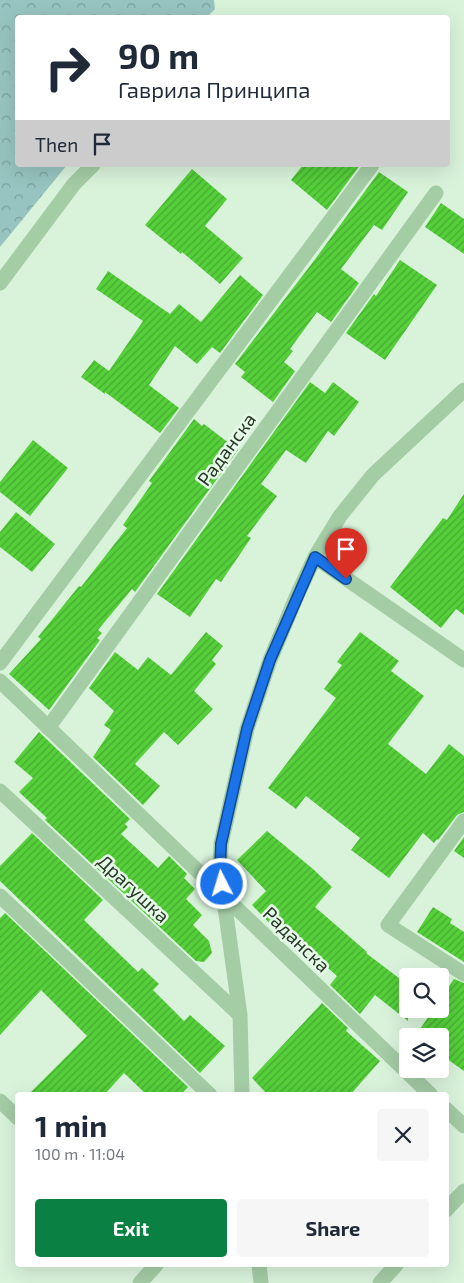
<!DOCTYPE html>
<meta charset="utf-8">
<style>
:root{--surface:#fff;--page:#f6f6f7;--text:#1f2937;--muted:#747a83;--accent:#0b8043}
body{margin:0;font-family:"Exo 2",sans-serif;background:var(--page);color:var(--text);height:100vh;display:flex;flex-direction:column;font-size:19px;white-space:nowrap}
*{box-sizing:border-box;margin:0}
p{font-size:16px;color:var(--muted)}
.icon{flex:none;width:28px;height:28px;fill:none;stroke:currentColor;stroke-width:2;stroke-linecap:round;stroke-linejoin:round}
.map{position:relative;flex:1;overflow:hidden}
.side{position:absolute;left:15px;top:1092px;width:434px;height:175px;display:flex;flex-direction:column;background:var(--surface);border-radius:5px;box-shadow:0 5px 20px #0002}
.side>*{flex:none}
.guide{position:absolute;left:15px;top:15px;width:435px;height:152px;border-radius:5px;box-shadow:0 5px 20px #0002;background:#fff;color:var(--text);overflow:hidden}
.buttons{position:absolute;left:399px;top:968px;display:grid;gap:10px}
.buttons a{display:grid;place-items:center;width:50px;height:50px;border-radius:5px;background:var(--surface);box-shadow:0 5px 20px #0002;font-size:25px}
.pin{position:absolute;display:grid;place-items:center;width:42px;height:42px;color:#fff;margin:-51px -21px;border-radius:50% 50% 50% 0;rotate:-45deg;box-shadow:0 0 5px #0007}
.pin .icon{rotate:45deg}
.me{position:absolute;width:55px;margin:-28px;rotate:355deg;stroke-linejoin:round;filter:drop-shadow(0 0 4px #0008)}
.turn{display:flex;align-items:center;gap:18px;height:105px;padding:0 20px;font-size:22px}
.turn .icon{width:65px;height:65px;stroke-width:2.5}
.turn b{display:block;font-size:35px;line-height:42px}
.then{display:flex;align-items:center;height:48px;padding:0 20px;background:#0003;gap:10px;font-size:19px}
.round{display:grid;place-items:center;flex:none;width:52px;height:52px;border-radius:5px;background:var(--page)}
.headline{display:flex;align-items:center;justify-content:space-between;height:85px;padding:0 20px}
h1{font-size:30px;font-weight:700;line-height:38px}
.action{display:flex;gap:10px;margin-top:auto;padding:10px 20px}
.action a{flex:1;height:58px;border-radius:5px;background:var(--accent);color:#fff;font-size:20px;font-weight:700;line-height:58px;text-align:center}
.action a+a{background:var(--page);color:var(--text)}
.map>svg:first-child{display:block}
.park{fill:url(#park-crowns)}
.building{fill:url(#building-hatch)}
.lines{fill:none;stroke-linecap:round;stroke-linejoin:round}
.street{stroke:#a4cca5;stroke-width:15}
.route-casing{stroke:#114b97;stroke-width:12}
.route{stroke:#1a73e8;stroke-width:9}
.labels{text-anchor:middle;dominant-baseline:central;stroke-width:5;stroke-linejoin:round;paint-order:stroke}
.street-label{font-size:19px;fill:#283726;stroke:#e5fbe8}
</style>
<div class="map">
<svg width="464" height="1283" viewBox="0 0 464 1283">
<defs>
<pattern id="park-crowns" width="20" height="18" patternUnits="userSpaceOnUse" patternTransform="scale(1.25)"><rect width="20" height="18" fill="#97c4c0"/><path d="M2 6a3 3 0 1 1 6 0M12 15a3 3 0 1 1 6 0" fill="none" stroke="#7ba09c"/></pattern>
<pattern id="building-hatch" width="6" height="6" patternUnits="userSpaceOnUse" patternTransform="scale(1.25)"><rect width="6" height="6" fill="#55d03a"/><path d="M-1 1l2-2M0 6l6-6M5 7l2-2" fill="none" stroke="#46aa31"/></pattern>
</defs>
<rect width="100%" height="100%" fill="#d9f3db"/>
<!-- park -->
<path class="park" d="M0 0H214L215 9 206 18H18V165H67L0 247Z"/>
<!-- building -->
<path class="building" d="M303 165H360L327 210 291 180Z
M192 169 227 199 205 226 243 258 220 284 182 252 181 254 145 225Z
M379 172 408 192 382 230 374 225 341 269 359 283 331 322 317 312 290 349 293 351 284 362 295 371 273 402 241 377 245 372 235 364 316 258Z
M441 203 464 219V254L425 227Z
M400 260 437 285 385 360 346 333 374 294 376 296Z
M108 271 170 314 179 304 201 322 240 275 263 295 220 353 212 347 197 364 175 346 149 385 179 408 160 433 105 392V394L81 377 94 360 109 371 143 321 96 289Z
M310 382 325 393 333 382 359 402 334 436 328 431 306 463 286 450 261 484 277 496 247 536 251 538 221 582 216 579 190 617 157 594Z
M194 419 202 426 204 424 238 450 135 592 132 589 98 630 102 633 97 638 100 640 49 710 9 674 41 639 38 637 79 586 81 587 127 528 123 525 152 483 149 481Z
M33 440 68 468 30 516 0 492V482Z
M464 494V615L456 609 441 628 390 587 443 518 447 520Z
M16 512 55 544 32 572 0 547V532Z
M206 632 223 646 212 660 216 664 194 691 213 709 178 745 164 732 135 764 160 786 143 805 93 757 111 730 104 725 114 711 89 688 115 652 138 670 148 657 171 675Z
M360 632 399 661 391 671 424 696 388 744 426 774 449 744 464 756V812L457 815 438 840 437 839 434 843 423 833 389 878 351 850 360 838 306 796 296 809 268 788 336 698 324 689 342 665 337 662Z
M39 732 130 819 125 824 128 827 121 834 158 868 169 856 187 874 184 878 195 889 186 899 202 915 193 925 209 941 212 953 204 962 196 961 45 820 47 818 19 792 33 778 14 762Z
M267 831 313 869 332 887 315 907 367 952 366 953 408 985V1021L375 995 360 1014 330 985 337 976 305 948 299 954 252 905 266 891 237 860Z
M32 833 103 900 84 920 138 972 142 968 159 984 153 990 184 1021 190 1015 225 1046 200 1073 0 881V866Z
M464 837V858L454 851Z
M433 907 452 919 450 923 464 932V962L417 932Z
M5 913 188 1087 180 1095H147L124 1073 104 1095H98L95 1093 93 1095H28L87 1036 41 990 0 1035V918Z
M454 979 464 983V1071L440 1054V1036H415L434 1009H440V999Z
M322 1003 348 1028 346 1031 380 1061 350 1095H268L252 1078Z"/>
<g class="lines">
<!-- street -->
<path class="street" d="M0 283 74 184 93 165
M315 557 464 660
M0 663 372 165
M0 681 431 1095
M48 728 436 193
M0 791 240 1015
M464 821 388 925 464 974
M0 896 210 1095
M242 1095 240 1015 220 871 221 844 247 729 270 660 298 593 315 557 340 516 373 475 464 390
M0 1101 18 1118
M446 1109 464 1126
M446 1210 464 1191
M259 1265 261 1283
M140 1283 156 1265
M380 1283 396 1265"/>
</g>
<g class="lines">
<defs>
<path id="route" d="M222 884 220 870 221 844 247 729 270 660 315 557 346 579"/>
</defs>
<!-- route casing -->
<use href="#route" class="route-casing"/>
<!-- route -->
<use href="#route" class="route"/>
</g>
<g class="labels">
<!-- street labels -->
<g class="street-label">
<text transform="translate(226 449) rotate(-54)">Раданска</text>
<text transform="translate(134 888) rotate(43)">Драгушка</text>
<text transform="translate(297 939) rotate(44)">Раданска</text>
</g>
</g>
</svg>
<div class="buttons">
<a><svg class="icon" aria-label="search" viewBox="0 0 24 24"><circle cx="10" cy="10" r="6"/><path d="M15 15l6 6"/></svg></a>
<a><svg class="icon" aria-label="layers" viewBox="0 0 24 24"><path d="M12 4l9 5-9 5-9-5zM3 14l9 5 9-5"/></svg></a>
</div>
<div class="pin" style="left:346px;top:579px;background:#d93025"><svg class="icon" aria-label="arrive" viewBox="0 0 24 24"><path d="M6 21V4h12l-3 4 3 4H6"/></svg></div>
<svg class="me" style="left:222px;top:884px" viewBox="-20 -20 40 40"><circle r="17" fill="#1a73e8" stroke="#fff" stroke-width="3"/><path d="M0-11L8 9 0 5-8 9z" fill="#fff"/></svg>
<div class="guide">
<div class="turn"><svg class="icon" aria-label="right" viewBox="0 0 24 24"><path d="M7 20v-9h11M14 6l5 5-5 5"/></svg><div><b>90 m</b>Гаврила Принципа</div></div>
<div class="then">Then<svg class="icon" aria-label="arrive" viewBox="0 0 24 24"><path d="M6 21V4h12l-3 4 3 4H6"/></svg></div>
</div>
<section class="side">
<div class="headline"><div><h1>1 min</h1><p>100 m · 11:04</p></div><a class="round"><svg class="icon" aria-label="close" viewBox="0 0 24 24"><path d="M6 6l12 12M18 6L6 18"/></svg></a></div>
<div class="action"><a>Exit</a><a>Share</a></div>
</section>
</div>
